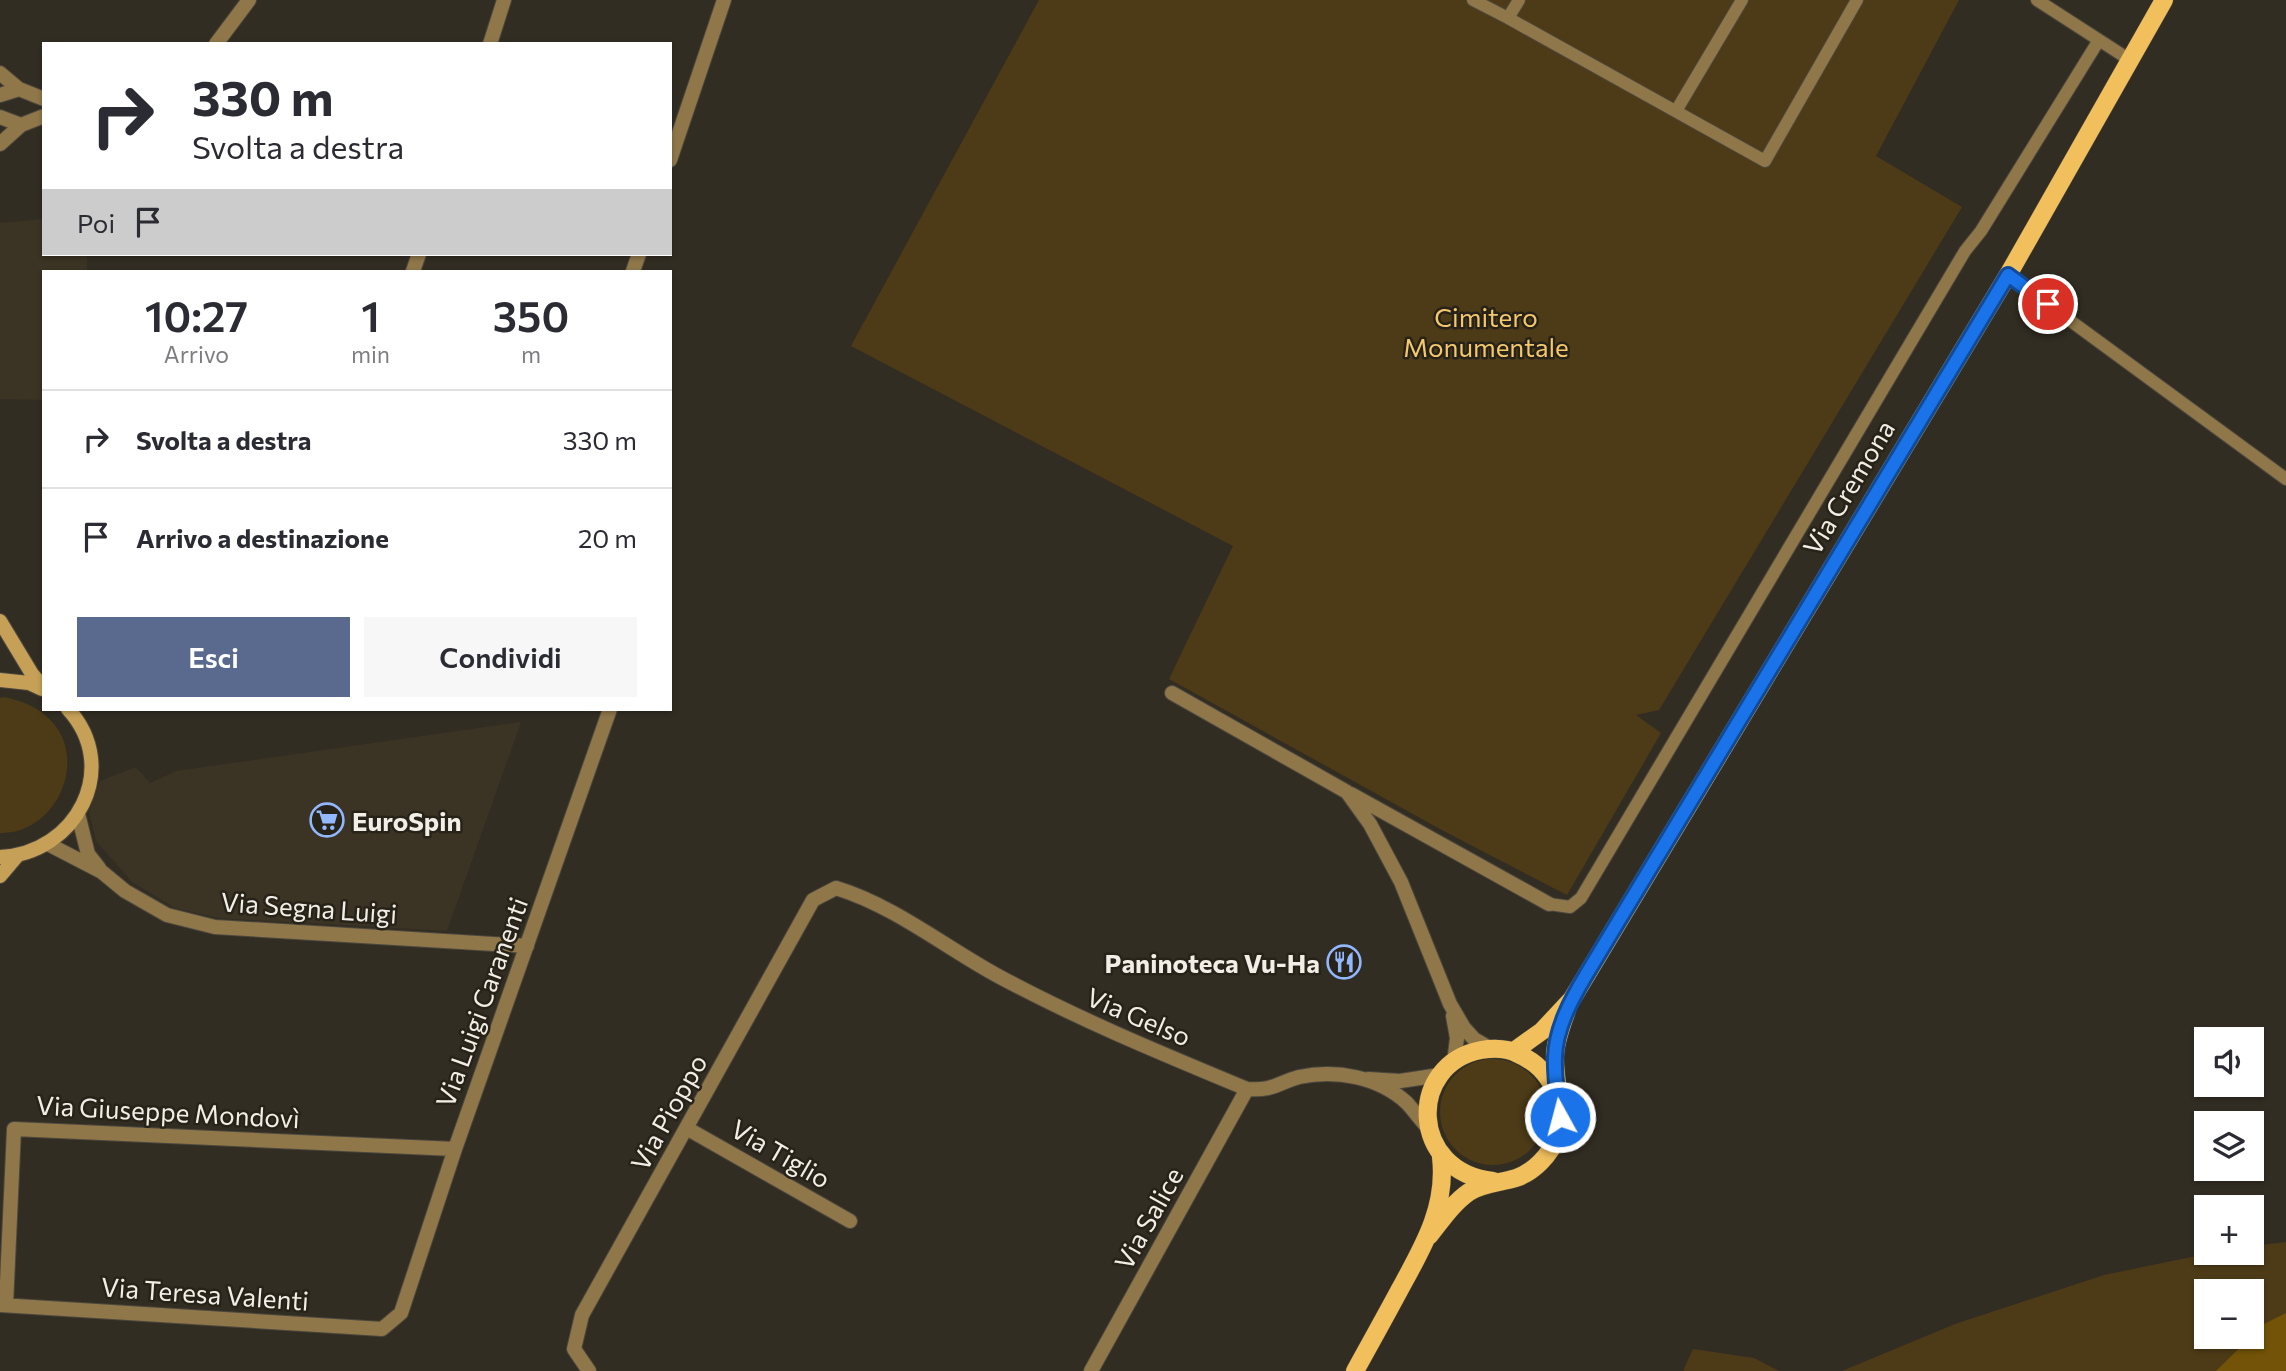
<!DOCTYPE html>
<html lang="it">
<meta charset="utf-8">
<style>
:root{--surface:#fff;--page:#f7f7f7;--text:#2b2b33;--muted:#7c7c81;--line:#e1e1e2;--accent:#596a8e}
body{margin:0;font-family:Commissioner,sans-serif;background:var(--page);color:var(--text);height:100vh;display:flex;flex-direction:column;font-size:26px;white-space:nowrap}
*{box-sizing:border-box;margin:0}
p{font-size:23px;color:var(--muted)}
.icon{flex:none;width:38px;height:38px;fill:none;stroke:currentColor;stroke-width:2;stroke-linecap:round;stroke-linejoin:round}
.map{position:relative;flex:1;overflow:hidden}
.details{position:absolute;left:42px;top:270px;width:630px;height:441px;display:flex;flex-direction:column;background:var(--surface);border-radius:0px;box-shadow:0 2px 5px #0004}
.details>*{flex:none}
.banner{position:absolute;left:42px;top:42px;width:630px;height:214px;border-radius:0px;box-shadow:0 2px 5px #0004;background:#fff;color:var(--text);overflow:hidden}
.tools{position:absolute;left:2194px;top:1027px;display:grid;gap:14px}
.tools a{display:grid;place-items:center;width:70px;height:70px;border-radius:0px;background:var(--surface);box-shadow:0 2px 5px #0004;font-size:35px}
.pin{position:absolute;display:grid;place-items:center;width:60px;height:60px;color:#fff;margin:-30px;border:4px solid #fff;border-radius:50%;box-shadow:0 2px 7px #0007}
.me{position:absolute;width:77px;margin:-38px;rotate:353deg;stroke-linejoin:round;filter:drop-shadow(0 0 5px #0008)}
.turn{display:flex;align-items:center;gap:24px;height:147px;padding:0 35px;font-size:32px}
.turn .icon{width:91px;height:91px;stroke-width:2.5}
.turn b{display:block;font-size:49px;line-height:60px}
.then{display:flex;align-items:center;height:66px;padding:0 35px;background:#0003;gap:14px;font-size:26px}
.eta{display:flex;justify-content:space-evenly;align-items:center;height:119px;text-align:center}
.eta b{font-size:42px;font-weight:600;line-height:49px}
.action{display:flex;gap:14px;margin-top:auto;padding:14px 35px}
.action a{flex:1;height:80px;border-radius:0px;background:var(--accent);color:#fff;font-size:28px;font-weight:600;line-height:80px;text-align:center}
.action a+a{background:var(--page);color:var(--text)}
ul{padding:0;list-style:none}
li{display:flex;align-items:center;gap:21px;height:98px;padding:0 35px;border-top:2px solid var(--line)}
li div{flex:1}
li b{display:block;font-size:26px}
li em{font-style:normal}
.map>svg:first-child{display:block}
.built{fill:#3b3323}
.green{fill:#4d3b17;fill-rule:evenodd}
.water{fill:#725307}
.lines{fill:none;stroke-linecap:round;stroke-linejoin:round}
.lane-casing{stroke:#4d483e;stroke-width:14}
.street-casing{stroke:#4d483e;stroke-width:16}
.secondary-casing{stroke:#4d483e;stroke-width:16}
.primary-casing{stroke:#4d483e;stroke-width:19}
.lane{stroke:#8f774a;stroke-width:12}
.street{stroke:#8f774a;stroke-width:14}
.secondary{stroke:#c6a056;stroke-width:14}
.primary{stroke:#f1c05d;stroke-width:18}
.route-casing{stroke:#114b97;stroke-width:18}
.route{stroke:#1a73e8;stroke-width:12}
.labels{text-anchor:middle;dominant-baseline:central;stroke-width:5;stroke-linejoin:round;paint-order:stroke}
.park-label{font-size:26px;fill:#f6c86c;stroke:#282319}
.street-label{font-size:26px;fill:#f2eee7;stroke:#282319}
.poi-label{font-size:26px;font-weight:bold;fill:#f2eee7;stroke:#282319;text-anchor:start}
</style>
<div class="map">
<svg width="2286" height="1371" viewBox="0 0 2286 1371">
<rect width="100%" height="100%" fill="#322d23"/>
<!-- built -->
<path class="built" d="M44 219V254H87V271H44V400L0 399V223Z
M521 722 447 931 218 918 175 908 132 882 96 841 89 812 100 781 136 767 150 783 176 771Z"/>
<!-- green -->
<path class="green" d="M1039 0H1959L1876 156 1962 207 1659 710 1636 715 1661 733 1567 895 1440 829 1169 679 1233 546 851 346Z
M5 697C20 701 33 705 45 715 92 753 59 834 0 833V698Z
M1440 1112a53 53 0 1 1 106 0a53 53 0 1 1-106 0Z
M2286 1242V1371H1842L1955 1324 2104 1275 2211 1253H2252V1246ZM2207 1292H2252V1337H2207Z
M1693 1349 1754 1358 1779 1371H1683Z"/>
<!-- water -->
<path class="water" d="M2286 1313V1371H2216L2264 1324Z"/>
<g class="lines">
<defs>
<path id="lane" d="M1473 0 1508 18 1519 0
M2037 0 2130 60
M1508 18 1765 161 1857 0
M1676 111 1742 0
M2008 275 2286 479
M1549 904 1570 907 1581 898 1965 251 1981 231 2099 40"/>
<path id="street" d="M216 44 249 0
M490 44 504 0
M0 73 19 89 44 99
M0 95 19 89
M0 117 21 125
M0 144 21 125 44 116
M670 160 724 0
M413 271 419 254
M633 271 639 254
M1172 693 1347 792 1370 824 1401 882 1450 1004 1464 1028 1474 1039 1491 1049
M1351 794 1549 904
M78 814 88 854 99 868
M48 844 102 872 125 891 167 915 215 927 527 946
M1453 1016 1457 1038 1454 1062
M1368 1079 1400 1081 1440 1075
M688 1129 850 1221
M0 1305 382 1329 401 1313 455 1149 610 709
M6 1305 14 1129 455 1149
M589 1371 574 1349 582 1315 813 900 836 888C895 906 946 948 1000 977 1080 1020 1163 1054 1247 1089 1274 1091 1277 1083 1299 1077 1336 1069 1379 1077 1407 1103 1414 1111 1421 1120 1428 1128
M1091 1371 1247 1089"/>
<path id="secondary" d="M0 621 32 674 44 688
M0 680 29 683 42 689
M0 857C76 854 122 768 68 709
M0 876 17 856"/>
<path id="primary" d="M1514 1051 1542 1031 1572 999 2008 275 2164 0
M1493 1181C1409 1172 1407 1064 1481 1050 1493 1048 1507 1048 1518 1054 1536 1062 1547 1073 1555 1091
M1429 1236C1441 1221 1453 1203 1469 1192 1484 1183 1500 1183 1516 1178 1534 1172 1550 1155 1557 1137 1566 1112 1554 1083 1555 1057 1555 1041 1562 1025 1567 1010
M1355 1371C1370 1344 1385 1317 1400 1289 1423 1247 1447 1207 1441 1157"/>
</defs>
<!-- lane casing -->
<use href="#lane" class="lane-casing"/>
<!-- street casing -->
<use href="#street" class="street-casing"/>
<!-- secondary casing -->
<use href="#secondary" class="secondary-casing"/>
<!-- primary casing -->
<use href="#primary" class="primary-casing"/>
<!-- lane -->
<use href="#lane" class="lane"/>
<!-- street -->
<use href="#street" class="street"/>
<!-- secondary -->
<use href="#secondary" class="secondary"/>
<!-- primary -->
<use href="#primary" class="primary"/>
</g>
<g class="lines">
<defs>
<path id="route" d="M1560 1117C1558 1098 1554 1077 1555 1057 1556 1028 1571 1000 1586 975L2008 275 2048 304"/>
</defs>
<!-- route casing -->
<use href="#route" class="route-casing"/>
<!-- route -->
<use href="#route" class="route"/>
</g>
<!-- icons -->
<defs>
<symbol id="supermarket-ring" viewBox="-11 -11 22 22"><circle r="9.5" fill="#282319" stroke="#92b7fd" stroke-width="1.5"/><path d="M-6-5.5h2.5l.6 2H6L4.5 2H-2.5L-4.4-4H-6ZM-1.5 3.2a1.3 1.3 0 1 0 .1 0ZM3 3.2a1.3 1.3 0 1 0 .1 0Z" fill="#92b7fd"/></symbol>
<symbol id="restaurant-ring" viewBox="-11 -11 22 22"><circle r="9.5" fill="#282319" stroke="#92b7fd" stroke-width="1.5"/><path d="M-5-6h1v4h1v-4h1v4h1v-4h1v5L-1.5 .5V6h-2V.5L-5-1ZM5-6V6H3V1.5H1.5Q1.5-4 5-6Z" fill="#92b7fd"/></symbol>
</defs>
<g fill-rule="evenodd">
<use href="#supermarket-ring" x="308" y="801" width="38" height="38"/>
<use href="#restaurant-ring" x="1325" y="943" width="38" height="38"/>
</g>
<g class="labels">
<!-- park labels -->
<g class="park-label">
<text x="1486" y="316">Cimitero<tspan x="1486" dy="30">Monumentale</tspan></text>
</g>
<!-- street labels -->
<g class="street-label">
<text transform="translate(1848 487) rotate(-59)">Via Cremona</text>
<text transform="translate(309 907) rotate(4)">Via Segna Luigi</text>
<text transform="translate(481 1002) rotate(-70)">Via Luigi Caranenti</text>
<text transform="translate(1139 1016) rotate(23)">Via Gelso</text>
<text transform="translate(168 1111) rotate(3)">Via Giuseppe Mondovì</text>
<text transform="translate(668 1112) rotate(-61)">Via Pioppo</text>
<text transform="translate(781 1153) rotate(30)">Via Tiglio</text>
<text transform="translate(1148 1218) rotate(-61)">Via Salice</text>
<text transform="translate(205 1293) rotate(4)">Via Teresa Valenti</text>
</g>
<!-- poi labels -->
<g class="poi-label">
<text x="352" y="820">EuroSpin</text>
<text x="1320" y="962" text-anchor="end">Paninoteca Vu-Ha</text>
</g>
</g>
</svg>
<div class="tools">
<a><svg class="icon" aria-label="sound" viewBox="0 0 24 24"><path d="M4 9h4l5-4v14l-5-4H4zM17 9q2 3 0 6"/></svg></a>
<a><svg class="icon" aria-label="layers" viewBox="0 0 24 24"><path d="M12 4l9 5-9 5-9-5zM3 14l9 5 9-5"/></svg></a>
<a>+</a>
<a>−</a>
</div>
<div class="pin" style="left:2048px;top:304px;background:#d93025"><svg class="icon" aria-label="arrive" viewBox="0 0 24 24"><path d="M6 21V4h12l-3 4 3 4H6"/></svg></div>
<svg class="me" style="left:1560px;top:1117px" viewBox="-20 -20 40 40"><circle r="17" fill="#1a73e8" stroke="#fff" stroke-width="3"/><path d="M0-11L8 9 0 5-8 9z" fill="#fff"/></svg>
<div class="banner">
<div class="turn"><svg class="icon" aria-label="right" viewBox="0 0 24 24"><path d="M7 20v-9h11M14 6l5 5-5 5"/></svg><div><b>330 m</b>Svolta a destra</div></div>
<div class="then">Poi<svg class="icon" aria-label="arrive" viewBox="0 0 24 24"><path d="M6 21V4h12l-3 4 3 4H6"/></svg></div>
</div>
<section class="details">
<div class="eta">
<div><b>10:27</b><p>Arrivo</p></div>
<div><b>1</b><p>min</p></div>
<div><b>350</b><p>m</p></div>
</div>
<ul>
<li><svg class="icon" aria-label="right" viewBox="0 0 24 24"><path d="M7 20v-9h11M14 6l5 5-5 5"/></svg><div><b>Svolta a destra</b></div><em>330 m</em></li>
<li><svg class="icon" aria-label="arrive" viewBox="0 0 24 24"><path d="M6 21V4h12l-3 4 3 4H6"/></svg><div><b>Arrivo a destinazione</b></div><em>20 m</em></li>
</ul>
<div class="action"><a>Esci</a><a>Condividi</a></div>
</section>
</div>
